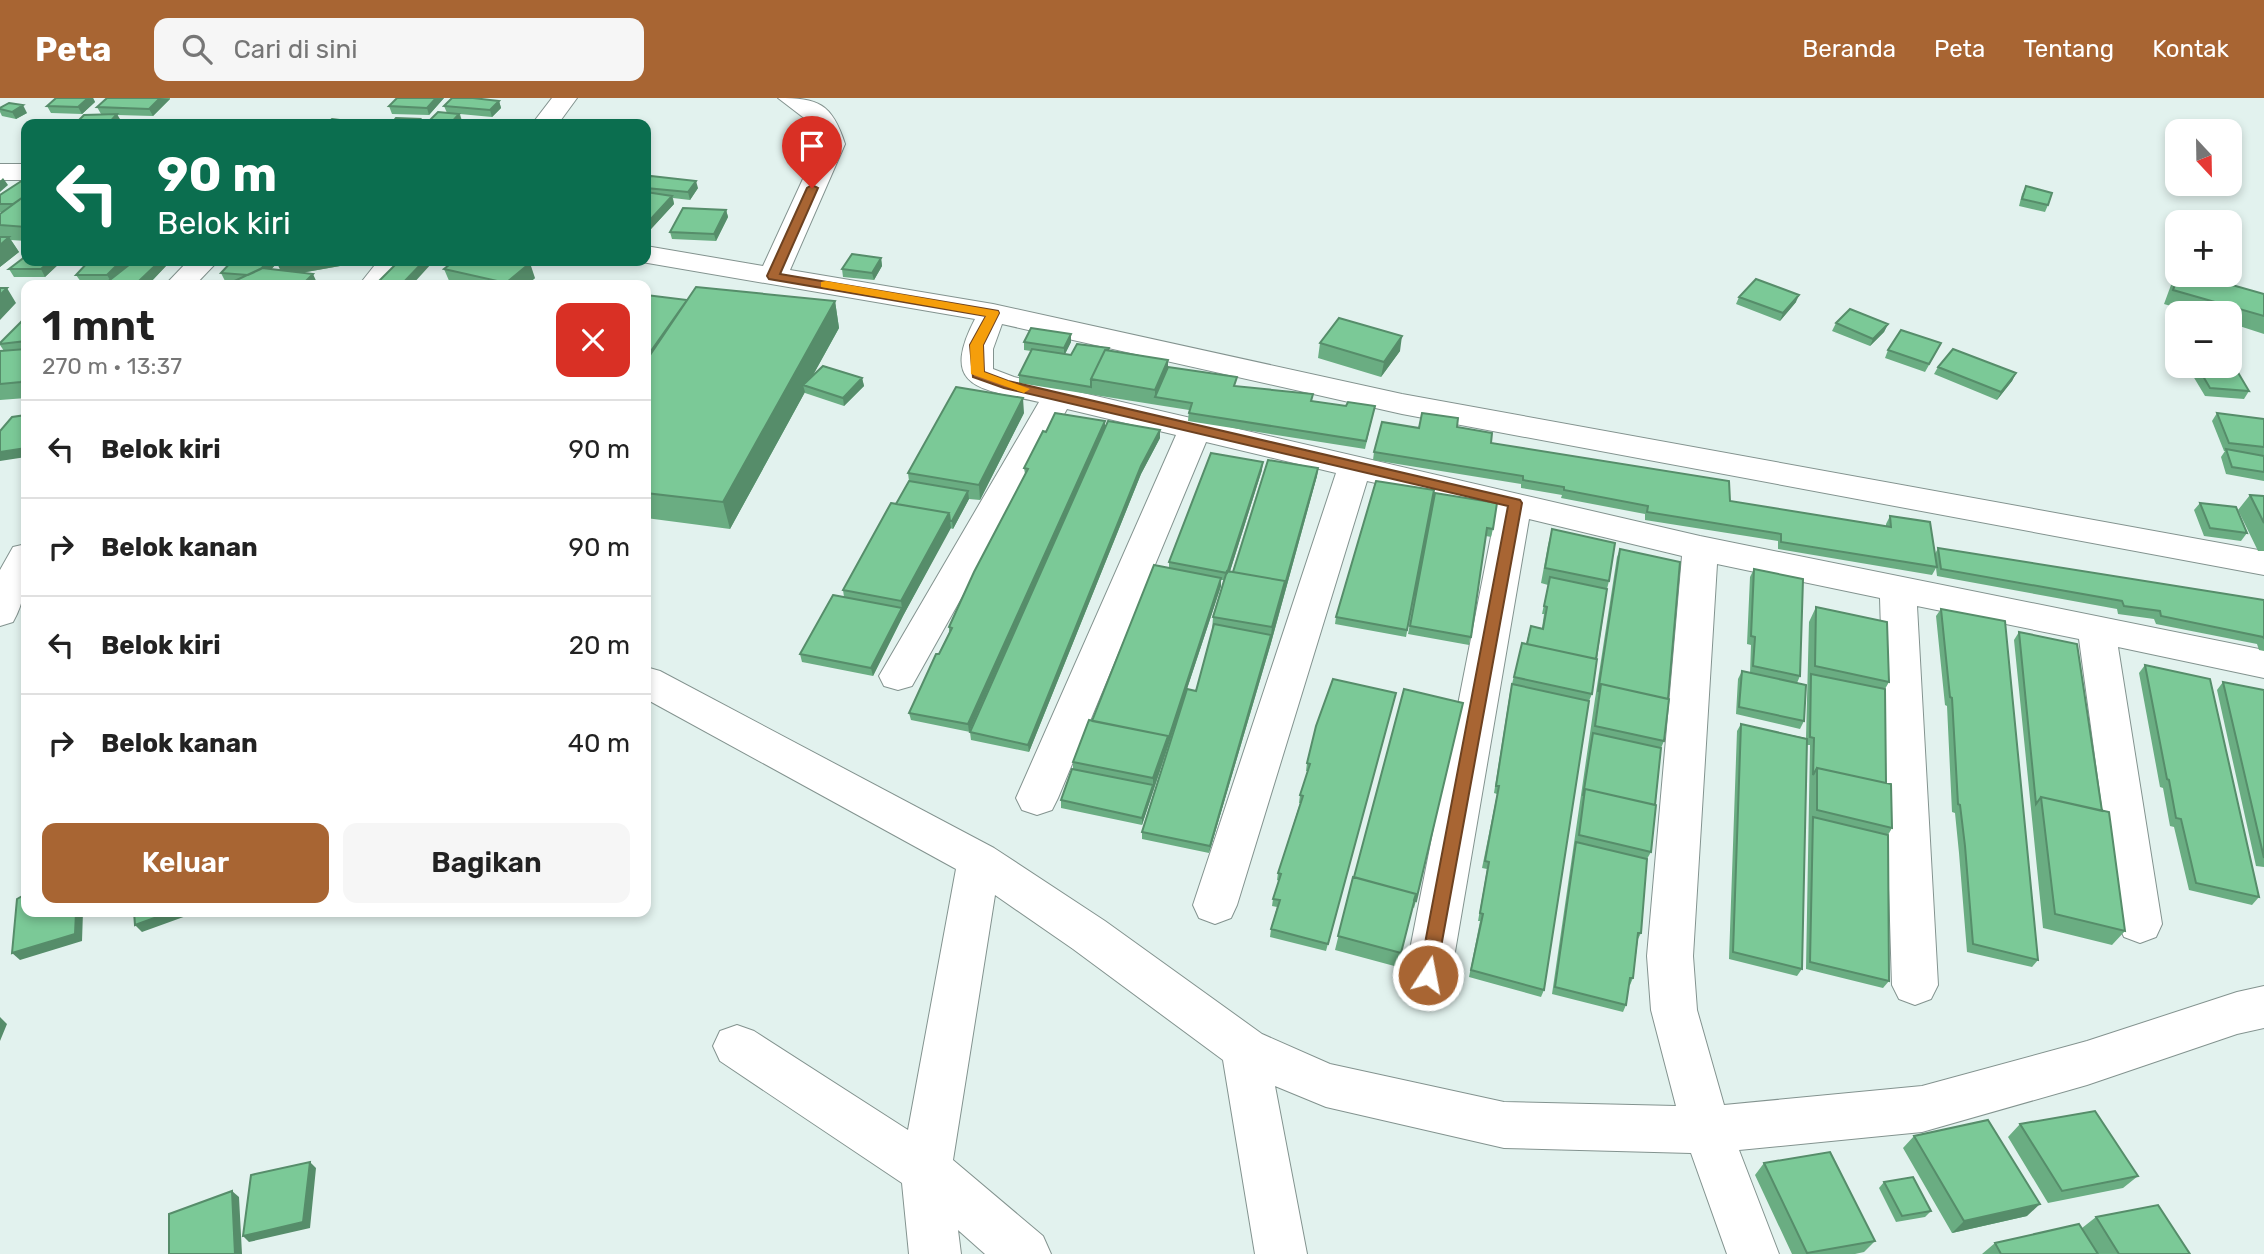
<!DOCTYPE html>
<html lang="id">
<meta charset="utf-8">
<style>
:root{--surface:#fff;--page:#f6f6f6;--text:#222;--muted:#767676;--line:#e0e0e0;--accent:#a86533}
body{margin:0;font-family:Rubik,sans-serif;background:var(--page);color:var(--text);height:100vh;display:flex;flex-direction:column;font-size:26px;white-space:nowrap}
*{box-sizing:border-box;margin:0}
p{font-size:23px;color:var(--muted)}
.icon{flex:none;width:38px;height:38px;fill:none;stroke:currentColor;stroke-width:2;stroke-linecap:round;stroke-linejoin:round}
.map{position:relative;flex:1;overflow:hidden}
.details{position:absolute;left:21px;top:182px;width:630px;height:637px;display:flex;flex-direction:column;background:var(--surface);border-radius:14px;box-shadow:0 4px 10px #0003}
.details>*{flex:none}
.top-card{position:absolute;left:21px;top:21px;width:630px;height:147px;border-radius:14px;box-shadow:0 4px 10px #0003;background:#0b6e4f;color:#fff;overflow:hidden}
.needle{width:46px;rotate:158deg}
.fabs{position:absolute;left:2165px;top:21px;display:grid;gap:14px}
.fabs a{display:grid;place-items:center;width:77px;height:77px;border-radius:14px;background:var(--surface);box-shadow:0 4px 10px #0003;font-size:35px}
.pin{position:absolute;display:grid;place-items:center;width:60px;height:60px;color:#fff;margin:-72px -30px;border-radius:50% 50% 50% 0;rotate:-45deg;box-shadow:0 0 7px #0007}
.pin .icon{rotate:45deg}
.me{position:absolute;width:77px;margin:-38px;rotate:11deg;stroke-linejoin:round;filter:drop-shadow(0 0 5px #0008)}
.turn{display:flex;align-items:center;gap:24px;height:147px;padding:0 21px;font-size:32px}
.turn .icon{width:91px;height:91px;stroke-width:2.5}
.turn b{display:block;font-size:49px;line-height:60px}
.round{display:grid;place-items:center;flex:none;width:74px;height:74px;border-radius:14px;background:var(--page)}
.head{display:flex;align-items:center;justify-content:space-between;height:119px;padding:0 21px}
h1{font-size:42px;font-weight:600;line-height:52px}
.cta{display:flex;gap:14px;margin-top:auto;padding:14px 21px}
.cta a{flex:1;height:80px;border-radius:14px;background:var(--accent);color:#fff;font-size:28px;font-weight:600;line-height:80px;text-align:center}
.cta a+a{background:var(--page);color:var(--text)}
ul{padding:0;list-style:none}
li{display:flex;align-items:center;gap:21px;height:98px;padding:0 21px;border-top:2px solid var(--line)}
li div{flex:1}
li b{display:block;font-size:26px}
li em{font-style:normal}
header{display:flex;align-items:center;gap:42px;box-sizing:border-box;height:98px;padding:0 35px;background:var(--accent);color:#fff}
header strong{font-size:33px}
nav{display:flex;gap:38px;margin-inline-start:auto;font-size:24px}
.search{width:490px;height:63px;background:var(--page);display:flex;align-items:center;gap:18px;box-sizing:border-box;padding:0 24px;border-radius:14px;color:var(--muted);font-size:26px}
.map>svg:first-child{display:block}
.lines{fill:none;stroke-linecap:round;stroke-linejoin:round}
.minor-casing{stroke:#83938f;stroke-width:2}
.minor{fill:#fff;fill-rule:evenodd}
.wall{fill:#6aad82;fill-rule:evenodd}
.shaded-wall{fill:#568d6a}
.building{fill:#7bc997;stroke:#568d6a;stroke-width:2}
.route{fill:#a86533;stroke:#6d4221;stroke-width:2}
.slow{fill:#f59e0b}
</style>
<header>
<strong>Peta</strong>
<div class="search"><svg class="icon" aria-label="search" viewBox="0 0 24 24"><circle cx="10" cy="10" r="6"/><path d="M15 15l6 6"/></svg>Cari di sini</div>
<nav><a>Beranda</a><a>Peta</a><a>Tentang</a><a>Kontak</a></nav>
</header>
<div class="map">
<svg width="2264" height="1156" viewBox="0 0 2264 1156">
<rect width="100%" height="100%" fill="#e2f2ee"/>
<g class="lines">
<defs>
<path id="minor" d="M552 0H577L558 26H532Z
M778 0C818 0 832 5 845 46L790 172 993 206 1402 296 2264 453V477L1402 316 1002 226 993 251V271L1014 279 1700 438 2264 552V580L2118 549 2162 826 2156 839 2140 845 2124 839 2118 826 2079 541 1917 508 1938 887 1931 901 1915 907 1899 901 1892 887 1880 500 1717 466 1693 858 1697 912 1724 1007 1922 988 2087 943 2237 894 2264 888V930L2237 936 2087 987 1922 1034 1739 1052 1779 1156H1727L1691 1055 1504 1050 1326 1009 1275 988 1307 1156H1255L1223 962 1073 851 995 797 953 1062 1043 1138 1051 1156H985L958 1132 961 1156H909L902 1085 720 963 713 948 720 933 737 927 754 933 908 1032 956 771 646 601V569L660 573 994 750 1105 823 1262 936 1330 966 1504 1004 1676 1008 1651 912 1647 858 1682 458 1529 421 1451 877 1444 891 1428 897 1412 891 1405 877 1496 413 1367 383 1237 807 1231 820 1215 826 1199 820 1193 807 1336 375 1206 344 1058 700 1052 712 1037 717 1022 712 1016 700 1176 337 1067 311 912 588 898 592 884 588 879 578 1039 304C983 291 938 292 975 221L636 163H646V148L763 168 819 46 808 23Z
M0 66H26V82H0Z
M188 163H218L195 187H165Z
M378 163H407L388 187H359Z
M26 446C27 473 27 500 13 524L0 528V472L13 449Z"/>
</defs>
<!-- minor casing -->
<use href="#minor" class="minor-casing"/>
<!-- minor -->
<use href="#minor" class="minor"/>
</g>
<!-- wall -->
<path class="wall" d="M56 0H93L95 4 82 16 51 15 47 8Z
M107 0H170V1L153 18 117 17 121 23 101 16 97 9Z
M397 0H444L429 17 392 16 389 8Z
M482 1 499 3 501 10 492 19 460 16 462 23 459 26H426L447 15 444 8Z
M0 10 27 15 16 21 2 18 0 14Z
M26 80V143L11 142 19 154 0 169V116L3 114H0V97Z
M646 85 698 90 690 102 673 100 674 106 651 131 646 130Z
M2026 88 2048 107 2045 114 2019 108 2022 96Z
M726 112 728 119 716 143 672 141 670 134Z
M881 160 882 168 874 182 843 179 842 171Z
M26 163H62L45 179H14L9 171Z
M89 163H132L127 168H166L148 187H101H107L106 185 81 184 76 177Z
M232 163H348L340 168 301 175 234 184 225 183 221 175ZM277 165 281 172 271 171Z
M444 171 535 180 527 187H458L450 185Z
M2177 177H2197L2264 196V236L2230 225V215H2194L2164 206 2171 187Z
M646 197 687 202 835 203 839 230 813 277 862 280 864 288 844 308 805 295V294L730 431 646 420Z
M1739 199 1796 204 1780 223 1736 206Z
M26 219V300L0 302V253H4L0 247V245Z
M1836 225 1888 226 1884 234 1870 248 1832 233Z
M1024 244H1071L1065 256 1071 257 1109 252 1168 262V269L1236 288 1313 303 1346 308H1375L1365 351 1188 323 1189 312 1019 285V277L1031 253 1024 252Z
M1320 245 1400 253 1381 279 1318 260Z
M1888 252 1937 253 1925 274 1885 260Z
M2187 268H2230L2249 293 2244 301 2205 298Z
M1938 269 2016 275 2012 283 1997 302 1934 276Z
M1024 315 980 402 969 401 953 431 950 430 903 518 873 578 802 564 800 556 844 499 843 492 896 406 909 383 908 375Z
M2217 315 2264 321V383L2226 376 2221 359 2225 353H2224L2212 323Z
M1105 323V328L1160 340 1141 376 1029 654 971 642 970 634 911 622 909 615 949 535V529L1025 376 1024 370 1046 334Z
M1457 329 1491 345 1730 403 1886 428V426L1890 418 1935 456 1938 450 2264 502V553L2259 552 2257 546 2156 526 2154 521 2118 516 2117 511 1937 478 1936 470 1932 477 1778 451V443L1645 422V416L1561 400 1562 397 1521 390V386L1373 362 1374 354 1419 330Z
M1318 371 1317 378 1271 545 1209 755 1142 741V734L1177 622 1142 727 1061 710V702L1073 671V664L1092 623 1169 470V464L1262 372 1230 473 1233 474ZM1221 482H1224L1213 519 1212 532 1196 593 1187 591 1221 488Z
M1434 392 1406 539 1335 526 1336 519Z
M1435 395 1493 431 1491 439 1486 438 1469 547 1408 536Z
M2250 397 2264 398V453H2258L2238 412Z
M2200 405 2247 435 2241 443 2204 438 2194 412Z
M1552 431 1609 483 1607 491 1592 596 1589 603 1544 892 1541 899 1469 879 1480 823H1478L1487 771 1482 770 1497 696 1494 695 1510 594 1522 545 1526 546 1531 528 1542 530 1544 516H1542L1548 487 1541 485 1548 447Z
M1620 451 1664 643 1661 650 1651 754 1647 761 1641 835 1638 841 1633 880 1630 887H1629L1626 907 1623 914 1552 896 1595 601 1617 459Z
M1754 471 1800 578 1797 585 1804 623 1800 631 1736 616 1738 581 1742 573 1750 575 1751 547 1747 546 1750 479Z
M1816 509 1889 584 1885 591 1886 685 1892 730 1888 737 1889 883 1883 890 1806 871 1810 647H1807L1802 871 1797 878 1729 861 1737 633 1741 626 1806 640 1809 524Z
M1941 511 2038 862 2032 869 1967 854 1959 755 1955 715 1952 714 1947 608 1945 607 1936 518Z
M2019 534 2102 713 2125 833 2112 847 2043 830 2014 542Z
M2145 567 2259 799 2252 807 2189 792 2174 729 2170 728 2163 690 2160 689 2139 575Z
M2223 584 2264 592V769L2256 768 2217 592Z
M1396 595 1326 853 1270 839 1271 831 1277 809 1272 808 1273 801 1279 783 1277 782 1278 775 1300 705H1299L1300 697 1308 673H1306L1307 665Z
M1353 779 1416 803 1414 810 1412 809 1398 869 1335 852Z
M2020 1026 2138 1078 2123 1090 2048 1105 2008 1039Z
M1914 1038 2027 1118 1952 1135 1903 1050Z
M1764 1065 1875 1143 1864 1154 1855 1156H1792L1755 1077Z
M1884 1084 1931 1113 1925 1119 1896 1124 1879 1090Z
M2096 1119 2190 1156H1982L1995 1145 2082 1130Z"/>
<!-- shaded-wall -->
<path class="shaded-wall" d="M88 0H93L95 4 82 16 78 9Z
M160 0 170 1 153 18 149 11Z
M436 0H444L429 17 427 10Z
M499 3 501 10 492 19 490 12Z
M23 7 27 15 16 21 12 14Z
M117 16 121 23 118 26H108Z
M459 16 462 23 459 26H450Z
M3 80 8 87 0 94V83Z
M696 83 698 90 690 102 688 94Z
M672 98 674 106 651 131 649 123Z
M726 112 728 119 716 143 714 136Z
M9 139 19 154 0 169V147Z
M881 160 882 168 874 182 872 175Z
M50 163H62L45 179 41 171Z
M121 163H132L112 185 107 177Z
M160 163H163L166 168 148 187H142L139 183Z
M268 163H348L340 168 283 178 277 165 259 185 255 177Z
M424 163H432V165L412 187H401Z
M530 165 535 180 527 187H507L506 185Z
M313 176 318 187H302Z
M7 190 16 205 0 222V197Z
M1799 197 1796 204 1780 223 1783 215Z
M835 203 839 230 807 288 803 287 805 294 730 431 723 404Z
M1888 226 1884 234 1870 248 1873 241Z
M1071 236V244L1064 258V250Z
M1402 238 1400 253 1381 279 1384 264Z
M1168 262V277L1155 299V292Z
M2016 275 2012 283 1997 302 2001 294Z
M26 276V292L21 284Z
M862 280 864 288 844 308 843 300Z
M1023 300 1024 315 980 402 979 387Z
M1105 323V331L969 634 968 626Z
M1160 332V340L1141 376 1029 654 1028 647 1141 368Z
M26 350V359L0 363V354Z
M1263 364 1262 372 1227 483V475Z
M1318 370 1317 378 1271 545 1209 755 1210 748 1271 537 1272 529 1285 483Z
M968 393 969 401 953 431 952 423Z
M949 415 951 430 903 518 901 503Z
M1221 480V488L1142 727V720L1153 687V680Z
M902 510 903 518 873 578 871 570Z
M76 814H83L82 843 20 862 12 855Z
M171 814H188L189 817 142 834 135 827Z
M0 919 7 926 0 943Z
M310 1064 316 1070 310 1130 249 1144 243 1138Z
M232 1093 239 1099 242 1156H235Z
M2040 1106 2027 1118 1952 1135 1964 1123Z"/>
<!-- building -->
<path class="building" d="M56 0H88L78 9 47 8Z
M107 0H160L149 11 97 9Z
M397 0H436L427 10 389 8Z
M452 0H473L499 3 490 12 444 8Z
M9 5 23 7 12 14 0 11V10Z
M438 14 459 16 450 26H426Z
M117 16 108 26H75L84 17Z
M396 20 420 21 416 26H391Z
M332 21 371 26H326Z
M259 24 277 26H256Z
M651 78 696 83 688 94 646 90V85Z
M26 80V97L13 106H0V97Z
M2026 88 2052 95 2048 107 2022 101Z
M646 94 672 98 649 123H646Z
M26 97V129L0 127V116Z
M683 110 726 112 714 136 670 134Z
M0 139H9L0 147Z
M852 156 881 160 872 175 842 171Z
M26 158V163H50L41 171H9Z
M89 163H121L107 177H76Z
M134 163H160L139 183 106 185Z
M232 163H268L261 171 248 177 221 175Z
M399 163H424L401 187H375Z
M454 163H518L530 165 506 185 444 171Z
M262 170 313 176 302 187H226Z
M2179 177H2197L2264 196V218L2173 192Z
M1756 181 1799 197 1783 215 1739 199Z
M146 184 143 187H100Z
M696 189 835 203 723 404 646 395V263Z
M0 190H7L0 197Z
M646 197 687 202 646 260Z
M1850 211 1888 226 1873 241 1836 225Z
M26 219V243L0 246V245Z
M1339 220 1402 238 1384 264 1320 245Z
M1031 230 1071 236 1064 250 1024 244Z
M1901 232 1941 245 1929 266 1888 252Z
M1077 246 1109 250 1108 252H1105L1091 281V289L1019 277 1032 251 1071 257Z
M26 251V276L21 284 0 286V253Z
M1953 251 2016 275 2001 294 1938 269Z
M1105 252 1168 262 1155 292 1091 281Z
M2230 261 2249 293 2210 290 2197 268H2230Z
M823 268 862 280 843 300 803 287Z
M1168 269 1237 279 1234 288 1313 296 1311 303 1346 308 1348 304 1375 308 1366 343 1189 315 1192 305 1155 299Z
M956 289 1023 300 979 387 908 375Z
M1055 315 1105 323 968 626 909 615 936 556H939L952 530 949 529 974 474 1028 371 1024 370 1043 333 1046 334Z
M1422 315 1458 320 1457 329 1492 335 1491 345 1729 383 1730 403 1891 429 1890 418 1930 424 1937 469 1781 444V436L1647 414 1648 408 1564 392V389L1523 382V378L1374 354 1382 324 1419 330Z
M2217 315 2264 321V349L2229 345Z
M26 317V350L0 354V333L12 319Z
M1108 323 1160 332 1141 368 1028 647 970 634Z
M2226 351 2264 358V374L2232 369Z
M1211 355 1263 364 1227 475 1169 464Z
M1268 362 1318 370 1284 490 1285 483 1233 474Z
M909 383 968 393 952 423H950L949 415 896 406Z
M1376 383 1434 392 1407 532 1336 519Z
M1435 395 1497 405 1493 431 1487 430 1471 539 1410 528Z
M2250 397 2264 398V425Z
M891 405 949 415 901 503 843 492Z
M2200 405 2236 409 2247 435 2210 430Z
M1552 431 1615 445 1609 483 1545 470Z
M1938 450 2264 502V540L2263 539 2161 518 2160 513 2124 508 2122 503 1941 471Z
M1620 451 1680 464 1668 601 1601 586 1598 594Z
M1154 467 1221 480 1167 645 1168 638 1092 623Z
M1754 471 1803 481 1800 578 1753 568 1755 539 1751 538Z
M1227 473 1285 483 1272 529 1213 519Z
M1550 479 1607 491 1596 561 1527 546 1531 528 1543 531 1547 509 1544 508Z
M833 497 902 510 871 570 800 556Z
M1816 509 1887 524 1889 584 1815 568Z
M1941 511 2005 523 2038 862 1973 846 1965 748 1960 707 1958 706 1952 600 1950 599Z
M1214 526 1271 537 1210 748 1142 734 1187 591 1196 593Z
M2019 534 2077 546 2102 713 2041 699 2036 706Z
M1522 545 1597 561 1592 596 1514 579Z
M2145 567 2210 581 2259 799 2196 785 2181 721 2176 720 2169 682 2167 681Z
M1742 573 1806 587 1804 623 1739 609Z
M1811 576 1885 591 1886 685 1817 670 1813 677 1814 640 1810 639Z
M1333 581 1396 595 1328 846 1271 831 1280 802 1273 801 1281 776 1278 775 1303 698 1300 697 1310 666 1307 665 1316 628Z
M2223 584 2264 592V760Z
M1512 586 1589 603 1544 892 1471 872 1483 816 1480 815 1489 764 1485 763 1499 688H1496Z
M1601 586 1669 601 1664 643 1595 628Z
M1404 591 1463 605 1416 803 1414 802 1416 796 1354 779Z
M1089 622 1168 638 1153 680 1073 664Z
M1741 626 1807 641 1802 871 1733 854Z
M1593 635 1661 650 1655 707 1585 691 1583 698Z
M1817 670 1891 686 1892 730 1817 712Z
M1072 671 1153 687 1142 720 1061 702Z
M1585 691 1656 707 1651 754 1579 737Z
M2041 699 2109 714 2125 833 2055 816Z
M1813 719 1888 737 1889 883 1810 864Z
M1576 744 1647 761 1641 835H1638L1633 880H1630L1626 907 1555 889Z
M1353 779 1416 796 1401 855 1338 838Z
M26 796V814H76L75 836 12 855 17 801Z
M134 814H171L135 827Z
M2095 1013 2138 1078 2062 1093 2020 1026Z
M1988 1022 2040 1106 1964 1123 1914 1038Z
M1830 1054 1875 1143 1807 1155 1764 1065Z
M310 1064 303 1124 243 1138 251 1077Z
M1913 1079 1931 1113 1902 1118 1884 1084Z
M232 1093 235 1156H169V1116Z
M2158 1107 2190 1156H2119L2096 1119Z
M2079 1126 2098 1156H2001L1995 1145Z"/>
<!-- route -->
<path class="route" d="M812 87 818 90 780 176 998 213 999 215 983 247 984 274 1008 283 1520 402 1522 405 1435 882 1428 885 1421 882 1419 877 1508 408 1004 290 973 279 970 247 986 218 769 181 767 178 807 90Z"/>
<!-- slow -->
<path class="slow" d="M826 183 998 213 999 215 983 247 984 274 1030 291 1024 295 971 276 970 247 986 218 821 189V184Z"/>
</svg>
<div class="fabs">
<a><svg class="needle" viewBox="-14 -14 28 28"><path d="M0-13l5 13h-10z" fill="#e53935"/><path d="M0 13l5-13h-10z" fill="#767676"/></svg></a>
<a>+</a>
<a>−</a>
</div>
<div class="pin" style="left:812px;top:90px;background:#d93025"><svg class="icon" aria-label="arrive" viewBox="0 0 24 24"><path d="M6 21V4h12l-3 4 3 4H6"/></svg></div>
<svg class="me" style="left:1428px;top:877px" viewBox="-20 -20 40 40"><circle r="17" fill="#a86533" stroke="#fff" stroke-width="3"/><path d="M0-11L8 9 0 5-8 9z" fill="#fff"/></svg>
<div class="top-card">
<div class="turn"><svg class="icon" aria-label="left" viewBox="0 0 24 24"><path d="M17 20v-9H6M10 6l-5 5 5 5"/></svg><div><b>90 m</b>Belok kiri</div></div>
</div>
<section class="details">
<div class="head"><div><h1>1 mnt</h1><p>270 m · 13:37</p></div><a class="round" style="background:#d93025;color:#fff"><svg class="icon" aria-label="close" viewBox="0 0 24 24"><path d="M6 6l12 12M18 6L6 18"/></svg></a></div>
<ul>
<li><svg class="icon" aria-label="left" viewBox="0 0 24 24"><path d="M17 20v-9H6M10 6l-5 5 5 5"/></svg><div><b>Belok kiri</b></div><em>90 m</em></li>
<li><svg class="icon" aria-label="right" viewBox="0 0 24 24"><path d="M7 20v-9h11M14 6l5 5-5 5"/></svg><div><b>Belok kanan</b></div><em>90 m</em></li>
<li><svg class="icon" aria-label="left" viewBox="0 0 24 24"><path d="M17 20v-9H6M10 6l-5 5 5 5"/></svg><div><b>Belok kiri</b></div><em>20 m</em></li>
<li><svg class="icon" aria-label="right" viewBox="0 0 24 24"><path d="M7 20v-9h11M14 6l5 5-5 5"/></svg><div><b>Belok kanan</b></div><em>40 m</em></li>
</ul>
<div class="cta"><a>Keluar</a><a>Bagikan</a></div>
</section>
</div>
